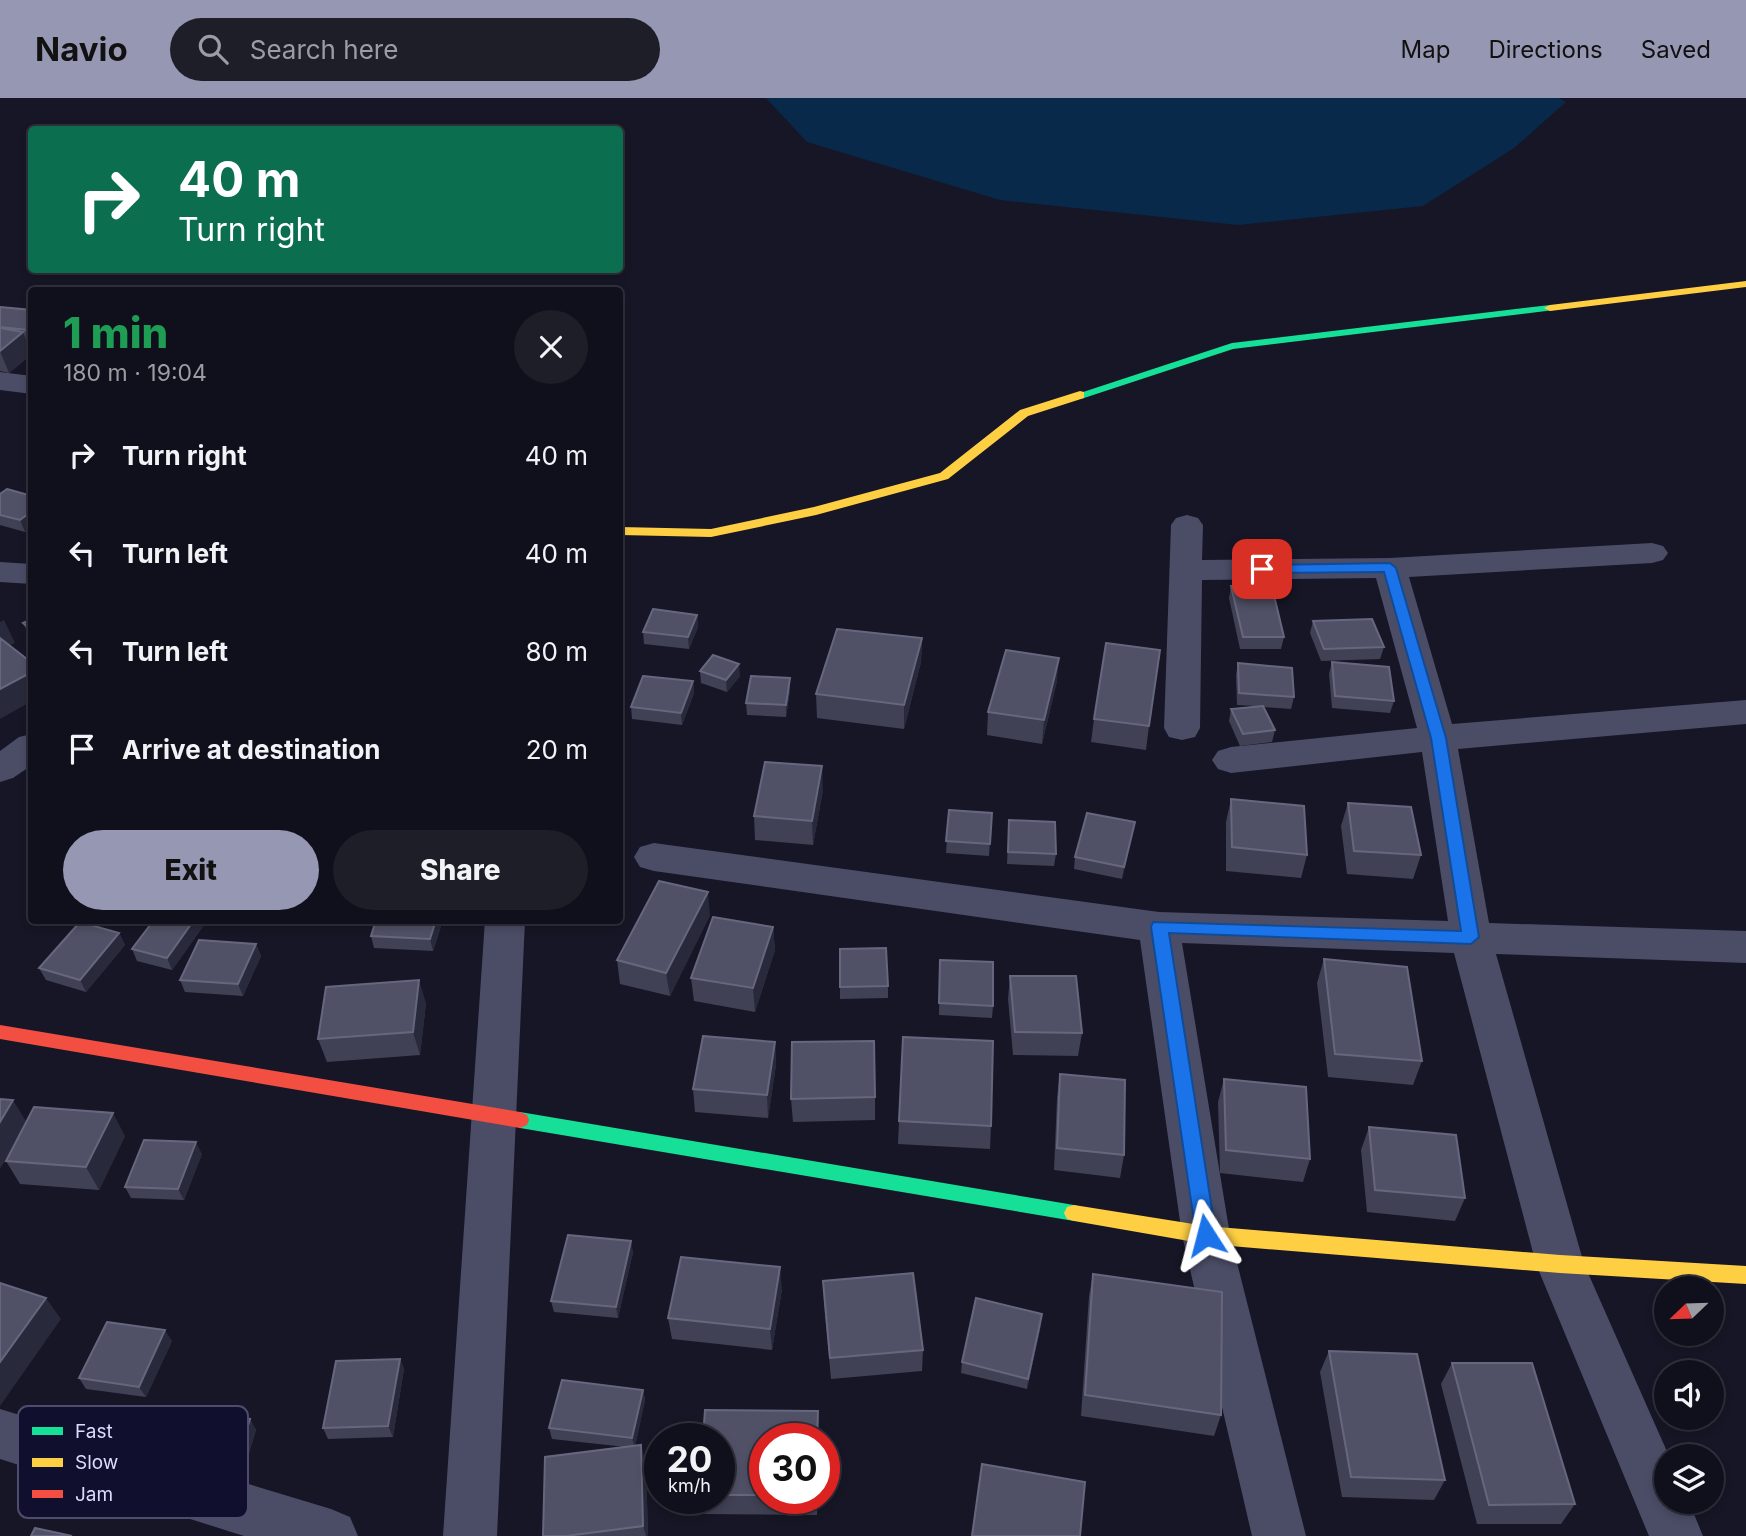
<!DOCTYPE html>
<meta charset="utf-8">
<style>
:root{--surface:#10101c;--page:#1e1e29;--text:#f1f3f6;--muted:#9c9da3;--line:#30303b;--accent:#9697b3}
body{margin:0;font-family:Inter,sans-serif;background:var(--page);color:var(--text);height:100vh;display:flex;flex-direction:column;font-size:26px;white-space:nowrap}
*{box-sizing:border-box;margin:0}
p{font-size:23px;color:var(--muted)}
.icon{flex:none;width:38px;height:38px;fill:none;stroke:currentColor;stroke-width:2;stroke-linecap:round;stroke-linejoin:round}
.map{position:relative;flex:1;overflow:hidden}
.sheet{position:absolute;left:28px;top:189px;width:595px;height:637px;display:flex;flex-direction:column;background:var(--surface);border-radius:7px;box-shadow:0 4px 10px #0003,0 0 0 2px var(--line)}
.sheet>*{flex:none}
.guide{position:absolute;left:28px;top:28px;width:595px;height:147px;border-radius:7px;box-shadow:0 4px 10px #0003,0 0 0 2px var(--line);background:#0b6e4f;color:#fff;overflow:hidden}
.needle{width:46px;rotate:247deg}
.tools{position:absolute;left:1654px;top:1178px;display:grid;gap:14px}
.tools a{display:grid;place-items:center;width:70px;height:70px;border-radius:50%;background:var(--surface);box-shadow:0 4px 10px #0003,0 0 0 2px var(--line);font-size:35px}
.speed{position:absolute;left:644px;top:1325px;display:flex;gap:14px;font-size:35px;font-weight:700;text-align:center}
.speed>*{display:grid;place-content:center;width:91px;height:91px;border-radius:50%;background:var(--surface);box-shadow:0 4px 10px #0003,0 0 0 2px var(--line);line-height:1}
.speed small{font-size:18px;font-weight:400}
.speed .limit{border:10px solid #d22;background:#fff;color:#111}
.pin{position:absolute;display:grid;place-items:center;width:60px;height:60px;color:#fff;margin:-30px;border-radius:14px;box-shadow:0 4px 10px #0006}
.me{position:absolute;width:77px;margin:-38px;rotate:351deg;stroke-linejoin:round;filter:drop-shadow(0 0 5px #0008)}
.turn{display:flex;align-items:center;gap:24px;height:147px;padding:0 35px;font-size:32px}
.turn .icon{width:91px;height:91px;stroke-width:2.5}
.turn b{display:block;font-size:49px;line-height:60px}
.round{display:grid;place-items:center;flex:none;width:74px;height:74px;border-radius:37px;background:var(--page)}
.headline{display:flex;align-items:center;justify-content:space-between;height:119px;padding:0 35px}
h1{font-size:42px;font-weight:800;line-height:52px;color:#1e9e55}
.primary-button{display:flex;gap:14px;margin-top:auto;padding:14px 35px}
.primary-button a{flex:1;height:80px;border-radius:42px;background:var(--accent);color:#111;font-size:28px;font-weight:800;line-height:80px;text-align:center}
.primary-button a+a{background:var(--page);color:var(--text)}
ul{padding:0;list-style:none}
li{display:flex;align-items:center;gap:21px;height:98px;padding:0 35px}
li div{flex:1}
li b{display:block;font-size:26px}
li em{font-style:normal}
header{display:flex;align-items:center;gap:42px;box-sizing:border-box;height:98px;padding:0 35px;background:var(--accent);color:#111}
header strong{font-size:33px}
nav{display:flex;gap:38px;margin-inline-start:auto;font-size:24px}
.search{width:490px;height:63px;background:var(--page);display:flex;align-items:center;gap:18px;box-sizing:border-box;padding:0 24px;border-radius:38px;color:var(--muted);font-size:26px}
.map>svg:first-child{display:block}
.water{fill:#08294a}
.lines{fill:none;stroke-linecap:round;stroke-linejoin:round}
.street{fill:#4b4d67;fill-rule:evenodd}
.fast{fill:#16e098;fill-rule:evenodd}
.slow{fill:#ffcf43;fill-rule:evenodd}
.jam{fill:#f24e42;fill-rule:evenodd}
.wall{fill:#404154}
.shaded-wall{fill:#28293a}
.building{fill:#505166;stroke:#66677e;stroke-width:2}
.route{fill:#1a73e8;stroke:#114b97;stroke-width:2}
.key{fill:#100f2d;stroke:#4d4c6c;stroke-width:2}
.key-label{font-size:19px;fill:#dbdcff}
</style>
<header>
<strong>Navio</strong>
<div class="search"><svg class="icon" aria-label="search" viewBox="0 0 24 24"><circle cx="10" cy="10" r="6"/><path d="M15 15l6 6"/></svg>Search here</div>
<nav><a>Map</a><a>Directions</a><a>Saved</a></nav>
</header>
<div class="map">
<svg width="1746" height="1438" viewBox="0 0 1746 1438">
<rect width="100%" height="100%" fill="#161626"/>
<!-- water -->
<path class="water" d="M766 0H1559L1566 4 1514 50 1423 108 1238 127 1000 102 807 44Z"/>
<g class="lines">
<!-- street -->
<path class="street" d="M0 274 32 278V296L0 292Z
M1187 417 1198 420 1203 427 1202 462 1390 460 1652 445 1663 448 1668 455 1663 462 1652 465 1409 479 1452 626 1746 602V626L1458 651 1489 825 1746 833V865L1496 856 1584 1166 1669 1358H1666V1404H1689L1703 1438H1649L1536 1166 1454 855 1182 845 1230 1137 1306 1438H1252L1182 1137 1140 842 654 773 640 769 634 759 640 749 654 745 1159 814 1448 823 1422 654 1231 675 1218 671 1212 662 1218 653 1231 649 1417 630 1376 480 1202 482 1200 630 1195 639 1182 642 1169 639 1164 630 1171 427 1176 420Z
M0 464 32 466V486L0 484Z
M32 636V667L13 680 0 684V653L19 639Z
M485 822H525L497 1438H443Z
M0 1311 331 1411 350 1419 358 1438H244L0 1361Z"/>
<!-- fast -->
<path class="fast" d="M1550 207 1554 208V212L1233 251 1084 300 1080 301 1074 297 1232 245Z
M520 1014 1074 1107 1081 1109 1084 1115 1081 1121 1074 1123 520 1030 513 1027 511 1022 513 1017Z"/>
<!-- slow -->
<path class="slow" d="M1746 183V189L1550 213 1544 210 1550 207Z
M1080 293 1084 294V300L1028 318 948 381 816 417 711 439 620 437V429L711 431 814 409 940 375 1020 312Z
M1074 1107 1206 1128 1560 1157 1746 1168V1186L1560 1175 1206 1146 1074 1123 1067 1121 1064 1115 1067 1109Z"/>
<!-- jam -->
<path class="jam" d="M0 927 520 1014 527 1017 529 1022 527 1027 520 1030 0 941Z"/>
</g>
<!-- wall -->
<path class="wall" d="M0 209 32 212V243L26 242 32 256 9 275 0 273Z
M0 396 32 398V428L25 434 0 427Z
M1231 488 1284 539 1281 551H1240L1229 500Z
M697 517 698 529 689 551 644 546 643 534Z
M32 521V543L23 525Z
M1313 523 1384 549 1380 561 1321 563 1310 535Z
M922 540 921 564 904 631 817 620 816 596Z
M1332 564 1394 603 1390 615 1332 610 1329 576Z
M1238 565 1294 599 1291 611 1263 609 1275 632 1272 644 1240 648 1229 623 1231 611 1255 608 1237 607 1236 577Z
M700 573 740 578 727 594 701 585Z
M790 580V592L786 619 747 617 746 605Z
M693 583 694 595 682 627 632 621 631 609Z
M1057 583 1042 646 987 637 988 614Z
M1094 621 1149 628 1146 652 1091 644Z
M823 692 813 747 755 742 754 718Z
M1231 701 1307 757 1301 780 1226 773V724Z
M1348 705 1421 757 1413 781 1347 776 1341 728Z
M949 712 992 715 989 758 946 755Z
M1009 722 1056 756 1054 768 1007 766Z
M1135 724 1122 781 1074 771 1075 759Z
M710 817 670 898 620 886 617 862Z
M154 822H202L204 827 172 872 137 863 132 851Z
M443 822 433 853 374 850 371 838Z
M773 829 775 852 755 914 694 903 691 880Z
M119 835 125 847 86 894 46 882 39 870Z
M256 846 261 858 243 898 185 894 180 882Z
M840 851 888 888V900L840 901Z
M1324 861 1422 963 1413 987 1328 979 1317 885Z
M940 862 993 908 992 920 939 917Z
M1010 878 1082 935 1078 958 1013 957 1008 901Z
M426 905 420 957 327 964 318 941Z
M775 944 776 967 768 1020 695 1014 693 991Z
M1060 976 1124 1057 1120 1080 1054 1072 1057 999Z
M1224 981 1310 1061 1303 1084 1220 1075 1218 1004Z
M875 999V1022L793 1024 791 1001Z
M0 1001 26 1023 125 1038 99 1092 20 1086 6 1063 15 1046 0 1070Z
M899 1023 991 1028 990 1051 898 1046Z
M1369 1029 1465 1100 1455 1123 1367 1114 1361 1052Z
M202 1056 184 1102 131 1100 125 1089Z
M633 1154 618 1220 554 1214 551 1203Z
M1093 1176 1221 1317 1214 1338 1081 1318 1089 1198Z
M823 1183 923 1252 922 1273 831 1281 824 1205Z
M782 1191 772 1252 672 1241 668 1220Z
M1041 1227 1027 1291 961 1275 962 1264Z
M172 1243 146 1299 86 1291 79 1280Z
M1329 1253 1445 1382 1434 1402 1342 1399 1320 1274Z
M400 1261 404 1271 393 1339 328 1341 323 1330Z
M1452 1265 1575 1406 1561 1426H1477L1441 1286Z
M643 1292 645 1302 635 1348 646 1368 648 1438H543L626 1349 552 1341 549 1330Z
M818 1313 819 1333 765 1340V1400H817V1417L702 1416 699 1400H719V1340Z
M250 1321 256 1332 249 1355 182 1352 175 1341Z"/>
<!-- shaded-wall -->
<path class="shaded-wall" d="M23 234 32 256 9 275 0 253Z
M32 413V428L25 434 20 422Z
M697 517 698 529 689 551 688 539Z
M4 522 15 545 0 552V524Z
M922 540 921 564 904 631V607Z
M1059 560 1057 583 1042 646 1044 622Z
M739 566 740 578 727 594 726 582Z
M32 574V603L0 621V591Z
M790 580V592L786 619V607Z
M693 583 694 595 682 627 681 615Z
M822 668 823 692 813 747 812 723Z
M1135 724 1133 736 1122 781 1124 769Z
M708 794 710 817 670 898 666 875Z
M194 822H202L204 827 172 872 167 860Z
M436 822H443L433 853 430 841Z
M773 829 775 852 755 914 753 890Z
M119 835 125 847 86 894 80 882Z
M256 846 261 858 243 898 238 886Z
M419 882 426 905 420 957 413 934Z
M775 944 776 967 768 1020 767 997Z
M13 1002 27 1025 0 1070V1024Z
M113 1015 125 1038 99 1092 86 1069Z
M196 1044 202 1056 184 1102 178 1091Z
M631 1143 633 1154 618 1220 616 1209Z
M780 1169 782 1191 772 1252 770 1231Z
M46 1200 61 1221 0 1308V1264Z
M1042 1216 1041 1227 1027 1291 1028 1281Z
M165 1232 172 1243 146 1299 139 1289Z
M400 1261 404 1271 393 1339 388 1328Z
M643 1292 645 1302 635 1350 632 1340Z
M818 1313 819 1333V1340H817Z
M250 1321 256 1332 249 1355 243 1344Z
M641 1347 646 1368 648 1438H646L643 1428Z"/>
<!-- building -->
<path class="building" d="M0 209 32 212V229L28 232 0 229Z
M0 230 23 234 0 253Z
M7 391 32 398V413L20 422 0 417V396Z
M1231 488 1272 489 1284 539H1243Z
M653 511 697 517 688 539 643 534Z
M32 521V532L23 525Z
M1372 521 1384 549 1324 551 1313 523Z
M837 531 922 540 904 607 816 596Z
M0 540 32 565V574L0 591Z
M1106 545 1160 552 1149 628 1094 621Z
M1006 552 1059 560 1044 622 988 614Z
M713 557 739 566 726 582 700 573Z
M1332 564 1389 569 1394 603 1335 598Z
M1238 565 1292 570 1294 599 1239 595Z
M643 578 693 583 681 615 631 609Z
M751 578 790 580 786 607 746 605Z
M1263 608 1275 632 1243 636 1231 611Z
M765 664 822 668 812 723 754 718Z
M1231 701 1304 708 1307 757 1232 749Z
M1348 705 1411 709 1421 757 1354 753Z
M949 712 992 715 990 746 946 743Z
M1087 715 1135 724 1124 769 1075 759Z
M1009 722 1055 724 1056 756 1008 754Z
M659 783 708 794 666 875 617 862Z
M713 819 773 829 753 890 691 880Z
M154 822H194L167 860 132 851Z
M376 822H436L430 841 371 838Z
M80 824 119 835 80 882 39 870Z
M199 842 256 846 238 886 180 882Z
M886 850 888 888 840 889V851Z
M1324 861 1407 869 1422 963 1335 956Z
M940 862 993 864V908L939 905Z
M1010 878H1076L1082 935 1015 934Z
M419 882 413 934 318 941 326 889Z
M703 938 775 944 767 997 693 991Z
M903 939 993 943 991 1028 899 1023Z
M874 943 875 999 791 1001 792 944Z
M1060 976 1125 982 1124 1057 1057 1050Z
M1224 981 1306 989 1310 1061 1226 1052Z
M0 1001 13 1002 0 1024Z
M34 1009 113 1015 86 1069 6 1063Z
M1369 1029 1456 1037 1465 1100 1375 1092Z
M144 1042 196 1044 178 1091 125 1089Z
M568 1137 631 1143 616 1209 551 1203Z
M681 1159 780 1169 770 1231 668 1220Z
M913 1175 923 1252 830 1260 823 1183Z
M1093 1176 1222 1194 1221 1317 1085 1297Z
M0 1185 46 1200 0 1264Z
M976 1200 1042 1216 1028 1281 962 1264Z
M107 1224 165 1232 139 1289 79 1280Z
M1329 1253 1417 1256 1445 1382 1351 1379Z
M400 1261 388 1328 323 1330 336 1263Z
M1452 1265H1532L1575 1406 1489 1407Z
M562 1282 643 1292 632 1340 549 1330Z
M705 1312 818 1313 817 1340H765V1397H719V1340H703Z
M184 1319 250 1321 243 1344 175 1341Z
M641 1347 643 1428 566 1438H543L545 1359Z
M982 1366 1085 1384 1080 1438H972Z
M35 1430 72 1438H31Z"/>
<!-- route -->
<path class="route" d="M1390 465 1396 470 1446 640 1479 839 1471 846 1169 835 1216 1137 1213 1143 1206 1146 1199 1143 1196 1137 1151 829 1153 824 1461 833 1431 640 1384 474 1262 475 1255 471 1262 467Z"/>
<!-- legend -->
<rect x="18" y="1308" width="230" height="112" rx="10" class="key"/>
<rect x="32" y="1329" width="31" height="8" fill="#16e098"/>
<rect x="32" y="1360" width="31" height="9" fill="#ffcf43"/>
<rect x="32" y="1392" width="31" height="8" fill="#f24e42"/>
<g class="key-label">
<text x="75" y="1340">Fast</text>
<text x="75" y="1371">Slow</text>
<text x="75" y="1403">Jam</text>
</g>
</svg>
<div class="tools">
<a><svg class="needle" viewBox="-14 -14 28 28"><path d="M0-13l5 13h-10z" fill="#e53935"/><path d="M0 13l5-13h-10z" fill="#9c9da3"/></svg></a>
<a><svg class="icon" aria-label="sound" viewBox="0 0 24 24"><path d="M4 9h4l5-4v14l-5-4H4zM17 9q2 3 0 6"/></svg></a>
<a><svg class="icon" aria-label="layers" viewBox="0 0 24 24"><path d="M12 4l9 5-9 5-9-5zM3 14l9 5 9-5"/></svg></a>
</div>
<div class="speed"><div>20<small>km/h</small></div><div class="limit">30</div></div>
<div class="pin" style="left:1262px;top:471px;background:#d93025"><svg class="icon" aria-label="arrive" viewBox="0 0 24 24"><path d="M6 21V4h12l-3 4 3 4H6"/></svg></div>
<svg class="me" style="left:1206px;top:1137px" viewBox="-20 -20 40 40"><path d="M0-17L14 15 0 8-14 15z" fill="#1a73e8" stroke="#fff" stroke-width="4"/></svg>
<div class="guide">
<div class="turn"><svg class="icon" aria-label="right" viewBox="0 0 24 24"><path d="M7 20v-9h11M14 6l5 5-5 5"/></svg><div><b>40 m</b>Turn right</div></div>
</div>
<section class="sheet">
<div class="headline"><div><h1>1 min</h1><p>180 m · 19:04</p></div><a class="round"><svg class="icon" aria-label="close" viewBox="0 0 24 24"><path d="M6 6l12 12M18 6L6 18"/></svg></a></div>
<ul>
<li><svg class="icon" aria-label="right" viewBox="0 0 24 24"><path d="M7 20v-9h11M14 6l5 5-5 5"/></svg><div><b>Turn right</b></div><em>40 m</em></li>
<li><svg class="icon" aria-label="left" viewBox="0 0 24 24"><path d="M17 20v-9H6M10 6l-5 5 5 5"/></svg><div><b>Turn left</b></div><em>40 m</em></li>
<li><svg class="icon" aria-label="left" viewBox="0 0 24 24"><path d="M17 20v-9H6M10 6l-5 5 5 5"/></svg><div><b>Turn left</b></div><em>80 m</em></li>
<li><svg class="icon" aria-label="arrive" viewBox="0 0 24 24"><path d="M6 21V4h12l-3 4 3 4H6"/></svg><div><b>Arrive at destination</b></div><em>20 m</em></li>
</ul>
<div class="primary-button"><a>Exit</a><a>Share</a></div>
</section>
</div>
